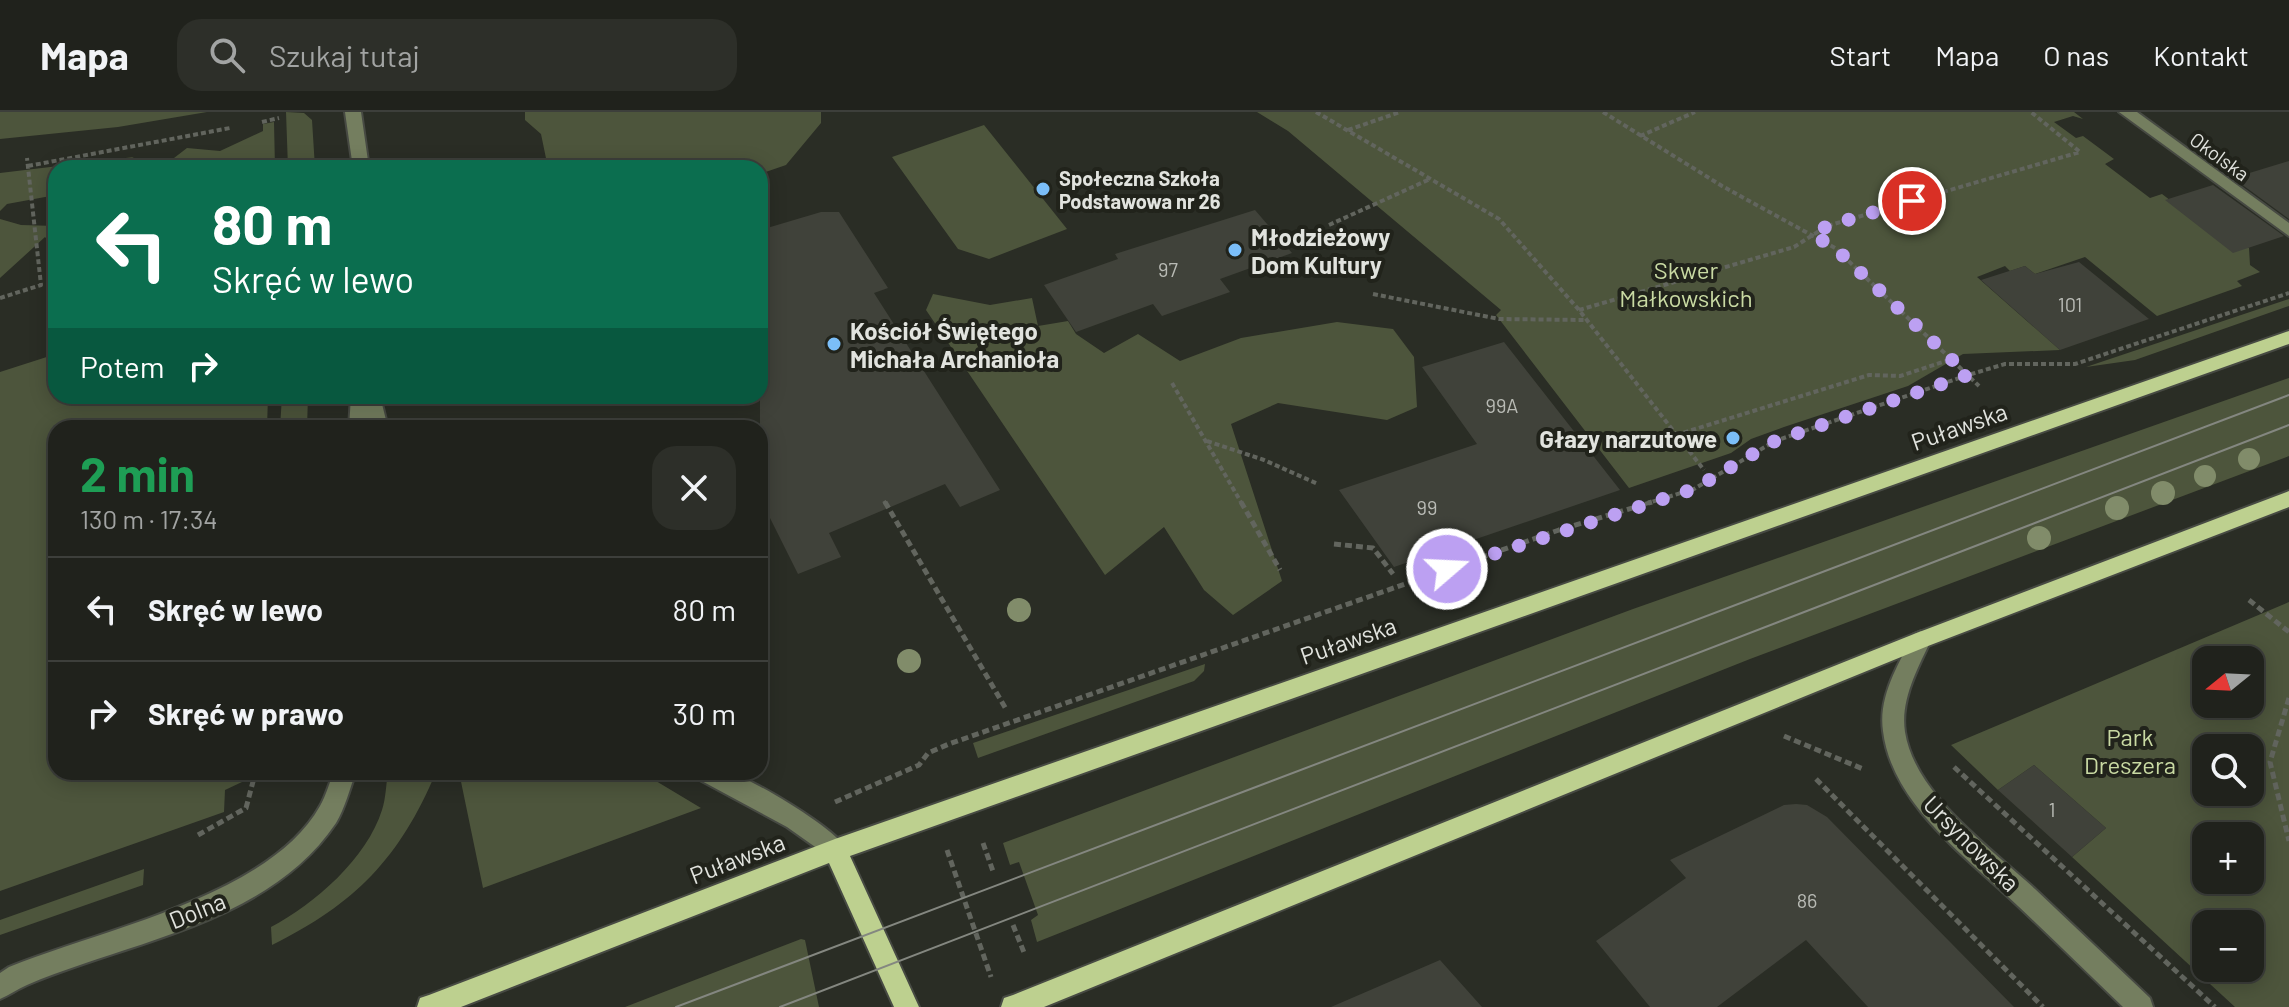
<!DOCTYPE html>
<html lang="pl">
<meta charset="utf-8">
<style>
:root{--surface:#20221c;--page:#2d2f29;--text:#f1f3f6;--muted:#a2a4a3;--line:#3d3f3b}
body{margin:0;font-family:Barlow,sans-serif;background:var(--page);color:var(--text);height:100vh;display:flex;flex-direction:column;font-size:30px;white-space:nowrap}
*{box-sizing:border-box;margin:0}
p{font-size:26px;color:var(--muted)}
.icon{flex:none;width:44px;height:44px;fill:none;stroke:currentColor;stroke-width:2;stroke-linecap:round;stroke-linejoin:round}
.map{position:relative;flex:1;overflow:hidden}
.side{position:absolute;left:48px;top:308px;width:720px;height:360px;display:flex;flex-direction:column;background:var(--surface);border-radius:24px;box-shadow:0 4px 20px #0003,0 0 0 2px var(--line)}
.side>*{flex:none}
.hud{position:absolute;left:48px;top:48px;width:720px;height:244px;border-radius:24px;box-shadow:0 4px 20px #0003,0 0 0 2px var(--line);background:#0b6e4f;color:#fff;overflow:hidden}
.needle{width:52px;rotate:252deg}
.fabs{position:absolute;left:2192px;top:534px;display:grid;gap:16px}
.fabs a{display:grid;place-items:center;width:72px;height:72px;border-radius:16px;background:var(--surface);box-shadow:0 4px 20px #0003,0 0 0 2px var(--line);font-size:40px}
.pin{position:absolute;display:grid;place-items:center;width:68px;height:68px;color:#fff;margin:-34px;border:4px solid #fff;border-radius:50%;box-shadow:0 2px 8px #0007}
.me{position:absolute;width:88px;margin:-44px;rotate:71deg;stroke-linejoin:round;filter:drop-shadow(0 0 6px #0008)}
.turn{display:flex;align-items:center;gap:28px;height:168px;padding:0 32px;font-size:36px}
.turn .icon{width:104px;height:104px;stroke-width:2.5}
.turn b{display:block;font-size:56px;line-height:68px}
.then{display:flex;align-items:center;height:76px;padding:0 32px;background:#0003;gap:16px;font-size:30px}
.round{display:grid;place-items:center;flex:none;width:84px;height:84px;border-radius:24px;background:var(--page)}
.overview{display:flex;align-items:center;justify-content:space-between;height:136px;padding:0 32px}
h1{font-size:48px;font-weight:700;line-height:60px;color:#1e9e55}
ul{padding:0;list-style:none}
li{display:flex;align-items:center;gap:24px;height:104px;padding:0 32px;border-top:2px solid var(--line)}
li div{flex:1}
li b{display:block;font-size:30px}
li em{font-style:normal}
header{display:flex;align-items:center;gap:48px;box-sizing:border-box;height:112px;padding:0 40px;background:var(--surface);border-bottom:2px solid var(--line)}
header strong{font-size:38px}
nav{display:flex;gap:44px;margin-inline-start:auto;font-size:28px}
.search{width:560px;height:72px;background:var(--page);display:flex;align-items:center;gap:20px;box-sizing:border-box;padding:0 28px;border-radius:24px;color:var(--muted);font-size:30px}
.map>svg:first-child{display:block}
.green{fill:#4d553c;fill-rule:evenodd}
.building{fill:#40423a}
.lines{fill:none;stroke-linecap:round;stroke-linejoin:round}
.minor-casing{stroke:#474a43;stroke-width:4}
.major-casing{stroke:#474a43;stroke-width:4}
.path-far1{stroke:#62655e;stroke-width:4;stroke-dasharray:5 3;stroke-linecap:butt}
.path{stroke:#62655e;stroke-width:5;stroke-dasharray:7 4;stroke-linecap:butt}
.minor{fill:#747e5f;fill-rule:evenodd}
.major{fill:#bdd08f;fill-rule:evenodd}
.tram{stroke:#848780;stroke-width:2}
.tree{fill:#818c6a}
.route{stroke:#bca0f2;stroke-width:14;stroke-dasharray:0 25.2}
.poi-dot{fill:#7bbef8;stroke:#21231b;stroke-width:3}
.labels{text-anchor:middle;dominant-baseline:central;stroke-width:8;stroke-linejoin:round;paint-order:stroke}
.far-street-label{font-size:20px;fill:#e1e3de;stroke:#21231b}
.far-poi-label{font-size:20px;font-weight:bold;fill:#e1e3de;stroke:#21231b;text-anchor:start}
.number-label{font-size:20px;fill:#b9bbb5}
.poi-label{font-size:24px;font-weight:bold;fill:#e1e3de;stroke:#21231b;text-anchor:start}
.park-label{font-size:24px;fill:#c9daa3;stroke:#21231b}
.street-label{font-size:24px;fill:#e1e3de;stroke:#21231b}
</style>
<header>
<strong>Mapa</strong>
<div class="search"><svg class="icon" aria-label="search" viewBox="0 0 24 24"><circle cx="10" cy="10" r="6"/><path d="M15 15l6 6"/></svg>Szukaj tutaj</div>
<nav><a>Start</a><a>Mapa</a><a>O nas</a><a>Kontakt</a></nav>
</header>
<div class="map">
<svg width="2289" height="895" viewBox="0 0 2289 895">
<rect width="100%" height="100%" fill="#2a2d25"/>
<!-- green -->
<path class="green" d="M0 0H207L118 15 0 27Z
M286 0 304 1 312 8 315 56H288Z
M525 0H821V11L786 53 760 62V56H548L541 22 525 8Z
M1257 0H2074L2083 7 2073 4 2054 10 2076 26 2083 24 2114 47 2105 52 2150 86 2162 82 2209 118 2249 136 2250 153 2260 160 2237 169 2242 174 2157 204 2085 145 2035 162 2025 154 2010 159 2005 154 1977 165 2060 238 1963 242 1908 274 1784 315 1751 327 1731 341 1629 376 1496 203 1501 198 1288 19Z
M274 10 275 56H161L187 36 220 39 263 19V12Z
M984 13 1067 117 989 147 958 137 892 45Z
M134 45 113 56H56V83L7 92 0 99V61Z
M0 107 21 113 56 114V138L45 125 0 166Z
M933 182 990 193 1032 186 1038 214 1068 209 1076 222 1104 241 1138 222 1180 249 1241 226 1337 210 1393 217 1414 245 1417 295 1387 308 1278 291 1231 312 1282 469 1233 503 1204 478 1164 415 1105 463 926 198Z
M2289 187V194L2135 248 2086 255Z
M56 242V284H268L267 316H56V660H242V670L225 678 224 700 0 779V260Z
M2289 266V344L1750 547 1037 830 1031 808 1038 803 1019 750 1010 753 1003 731 1633 497Z
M282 284H308L307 316H280Z
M2289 490V895H2235L2072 745 2106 716 2034 653 1998 678 1951 633ZM2206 548H2250V592H2206ZM2206 636H2250V680H2206ZM2206 724H2250V768H2206ZM2206 812H2250V856H2206Z
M1205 552 1204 559 1194 569 978 646 973 631Z
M388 660H436C400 746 355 792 272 833L271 815C315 792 367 746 382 698 386 686 386 672 388 660Z
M459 660H641L701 696 483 776Z
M144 757 143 773 0 823V808Z
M801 827 805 828 819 895H625Z"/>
<!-- building -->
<path class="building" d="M2289 49V107L2233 66Z
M2213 73 2284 124 2233 141 2165 88Z
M1255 98 1292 141 1220 167 1230 180 1162 204 1153 192 1076 220 1044 173 1118 147 1115 142Z
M821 100H839L888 176 874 181 1000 378 960 395 945 372 829 421 841 445 798 462 760 386V118Z
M2079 150 2149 207 2060 238 1981 168 2025 154 2035 162Z
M1504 230 1620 378 1394 455 1339 378 1477 332 1422 255Z
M2034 653 2106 716 2072 745 1998 678Z
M1796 692 1807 693 1827 705 2014 895H1868L1806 828 1717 895H1650L1596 829 1686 766 1670 748 1784 693Z
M1440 848 1482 895H1331Z"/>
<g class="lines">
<defs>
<path id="minor" d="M345 0H361L369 56H353Z
M2119 0H2137L2289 111V124Z
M351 284H380L388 316H370L368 308 367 316H349Z
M1921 519 1928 522 1931 528C1918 556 1900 588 1905 620 1915 683 1991 736 2035 777 2073 813 2112 850 2150 886L2153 895H2123C2088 861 2053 827 2018 794 1968 746 1892 693 1883 619 1878 584 1899 551 1914 522Z
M334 660H356C350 676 345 696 336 711 268 812 130 829 27 873 18 877 9 883 0 887V861L9 855C99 818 270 784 320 694 326 684 329 671 334 660Z
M695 660C705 660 717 658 726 660 749 664 838 718 847 738L843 746 835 749 787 715 698 667Z"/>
<path id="major" d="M2289 219V232L850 744 919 895H894L829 751 461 895H417L420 886 429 883 835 727Z
M2289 379V395L1928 534 1044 895H1001L1004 886 1013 883 1914 522Z"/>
</defs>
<!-- minor casing -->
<use href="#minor" class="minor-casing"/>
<!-- major casing -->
<use href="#major" class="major-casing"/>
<!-- path-far1 -->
<path class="path-far1" d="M1316 0 1499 107 1579 198 1704 358
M1603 0 1722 74 1835 136 1979 274
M262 10 279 6
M1348 18 1400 0
M1640 24 1695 0
M28 54 230 16
M1329 113 1430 67
M1373 182 1499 207 1585 208
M0 186 41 173 27 46
M1579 198 1794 135 1827 114 2080 40 2031 0
M1172 271 1242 392
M1676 323 1869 263 1900 264 1952 247
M1207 329 1264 348 1318 372
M884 389 886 392
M1645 392 1694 377 1775 329 1968 263 2005 252H2075L2289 181"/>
<!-- path -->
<path class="path" d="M885 390 1006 597
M1241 390 1280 458
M1334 432 1373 436 1393 462
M2249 488 2289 520
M2289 586 2270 650 2289 729
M1784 624 1863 657
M1954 655 2215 895
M1816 667 2043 895
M835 690 919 653 928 641 949 632 1559 418 1652 390
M198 723 246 696 255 662
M983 731 994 762
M947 738 991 865
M1013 813 1025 843"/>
<!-- minor -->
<use href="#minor" class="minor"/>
<!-- major -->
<use href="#major" class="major"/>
<!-- tram -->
<path class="tram" d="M676 895 2289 283
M780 895 2289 313"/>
</g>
<!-- trees -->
<g class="tree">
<circle cx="2249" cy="347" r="11"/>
<circle cx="2205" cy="364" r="11"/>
<circle cx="2163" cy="381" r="12"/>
<circle cx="2117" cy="396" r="12"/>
<circle cx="2039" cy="426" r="12"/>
<circle cx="1019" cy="498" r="12"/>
<circle cx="909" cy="549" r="12"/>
</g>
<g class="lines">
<!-- route -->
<path class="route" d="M1447 457 1694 377 1775 329 1968 263 1835 136 1813 123 1827 114 1912 89"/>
</g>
<!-- markers -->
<g class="poi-dot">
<circle cx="1043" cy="77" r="8"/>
<circle cx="1235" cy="138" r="8"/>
<circle cx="834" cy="232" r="8"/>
<circle cx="1733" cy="326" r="8"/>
</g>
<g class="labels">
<!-- far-street labels -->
<g class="far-street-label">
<text transform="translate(2220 44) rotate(36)">Okolska</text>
</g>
<!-- far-poi labels -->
<g class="far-poi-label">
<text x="1059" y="66">Społeczna Szkoła<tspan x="1059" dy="23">Podstawowa nr 26</tspan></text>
</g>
<!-- number labels -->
<g class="number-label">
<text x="1168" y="157">97</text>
<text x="2070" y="192">101</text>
<text x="1502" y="293">99A</text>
<text x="1427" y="395">99</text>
<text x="2052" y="697">1</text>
<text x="1807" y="788">86</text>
</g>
<!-- poi labels -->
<g class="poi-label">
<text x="1251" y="124">Młodzieżowy<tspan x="1251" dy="28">Dom Kultury</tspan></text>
<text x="850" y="218">Kościół Świętego<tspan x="850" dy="28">Michała Archanioła</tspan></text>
<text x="1717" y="326" text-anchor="end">Głazy narzutowe</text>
</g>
<!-- park labels -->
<g class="park-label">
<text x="1686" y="157">Skwer<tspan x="1686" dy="28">Małkowskich</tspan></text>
<text x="2130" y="624">Park<tspan x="2130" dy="28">Dreszera</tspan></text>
</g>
<!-- street labels -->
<g class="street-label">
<text transform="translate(1959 314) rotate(-19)">Puławska</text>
<text transform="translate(1348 528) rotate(-19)">Puławska</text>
<text transform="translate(1972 731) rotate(45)">Ursynowska</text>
<text transform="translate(737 746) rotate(-21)">Puławska</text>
<text transform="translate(197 798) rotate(-22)">Dolna</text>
</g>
</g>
</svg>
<div class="fabs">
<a><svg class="needle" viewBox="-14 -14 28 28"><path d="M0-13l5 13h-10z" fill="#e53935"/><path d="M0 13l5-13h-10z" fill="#a2a4a3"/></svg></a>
<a><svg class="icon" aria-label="search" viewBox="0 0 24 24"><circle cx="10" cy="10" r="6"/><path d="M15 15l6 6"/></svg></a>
<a>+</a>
<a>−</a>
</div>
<div class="pin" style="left:1912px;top:89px;background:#d93025"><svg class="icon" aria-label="arrive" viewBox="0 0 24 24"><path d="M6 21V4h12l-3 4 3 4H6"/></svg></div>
<svg class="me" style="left:1447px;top:457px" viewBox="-20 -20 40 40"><circle r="17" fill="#bca0f2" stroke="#fff" stroke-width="3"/><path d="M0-11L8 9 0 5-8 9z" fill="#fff"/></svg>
<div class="hud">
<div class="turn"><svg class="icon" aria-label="left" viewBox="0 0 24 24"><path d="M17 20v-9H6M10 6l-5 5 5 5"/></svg><div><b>80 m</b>Skręć w lewo</div></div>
<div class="then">Potem<svg class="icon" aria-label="right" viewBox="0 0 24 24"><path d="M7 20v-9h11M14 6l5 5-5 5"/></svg></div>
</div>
<section class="side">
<div class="overview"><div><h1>2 min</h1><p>130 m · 17:34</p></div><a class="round"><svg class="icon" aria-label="close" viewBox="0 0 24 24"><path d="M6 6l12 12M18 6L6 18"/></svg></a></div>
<ul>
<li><svg class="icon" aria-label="left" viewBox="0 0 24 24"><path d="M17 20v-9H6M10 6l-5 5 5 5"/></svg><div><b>Skręć w lewo</b></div><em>80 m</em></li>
<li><svg class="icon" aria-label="right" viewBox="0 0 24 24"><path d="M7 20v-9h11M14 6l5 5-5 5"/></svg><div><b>Skręć w prawo</b></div><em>30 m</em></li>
</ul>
</section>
</div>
